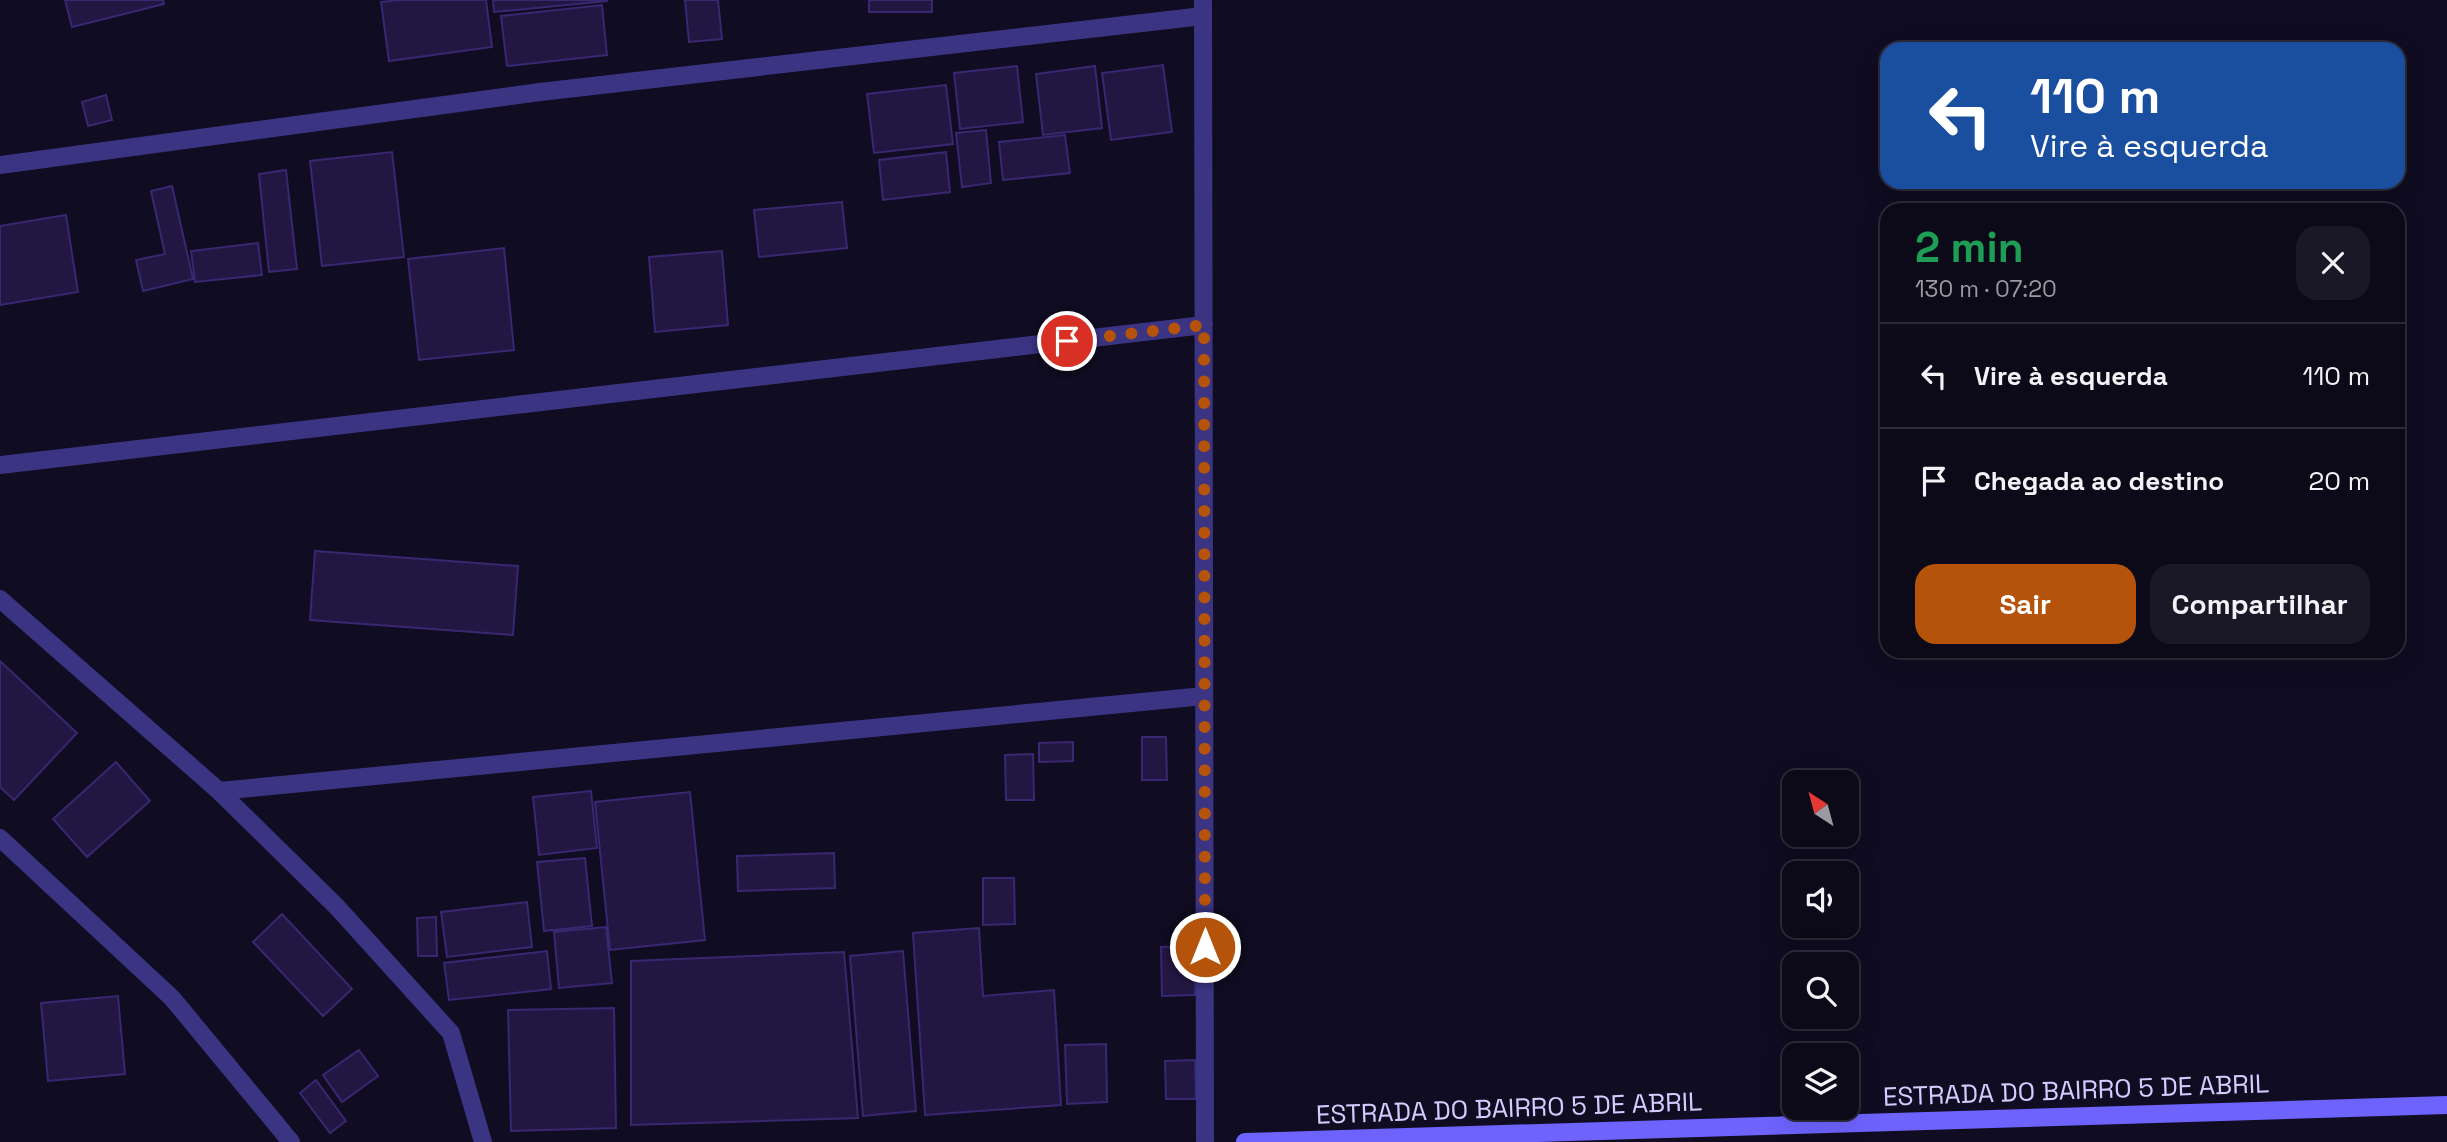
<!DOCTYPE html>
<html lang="pt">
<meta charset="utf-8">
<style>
:root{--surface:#0c0919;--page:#1a1726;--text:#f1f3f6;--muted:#9a9aa2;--line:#2c2a38;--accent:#b45309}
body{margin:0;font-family:"Space Grotesk",sans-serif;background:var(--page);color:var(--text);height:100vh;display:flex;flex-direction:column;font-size:26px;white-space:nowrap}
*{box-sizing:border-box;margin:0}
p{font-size:23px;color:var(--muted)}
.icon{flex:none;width:38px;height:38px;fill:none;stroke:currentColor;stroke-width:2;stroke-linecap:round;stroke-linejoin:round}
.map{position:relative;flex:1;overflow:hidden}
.details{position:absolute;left:1880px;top:203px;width:525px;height:455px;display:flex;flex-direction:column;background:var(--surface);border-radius:21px;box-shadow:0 7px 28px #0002,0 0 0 2px var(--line)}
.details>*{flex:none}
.hud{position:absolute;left:1880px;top:42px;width:525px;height:147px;border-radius:21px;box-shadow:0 7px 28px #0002,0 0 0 2px var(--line);background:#1a4fa0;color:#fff;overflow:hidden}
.needle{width:46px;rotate:324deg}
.tools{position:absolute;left:1782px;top:770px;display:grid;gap:14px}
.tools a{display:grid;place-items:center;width:77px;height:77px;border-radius:14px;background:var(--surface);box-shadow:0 7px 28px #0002,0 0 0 2px var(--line);font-size:35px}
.pin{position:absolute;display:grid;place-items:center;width:60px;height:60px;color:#fff;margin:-30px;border:4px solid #fff;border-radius:50%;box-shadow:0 2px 7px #0007}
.me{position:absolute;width:77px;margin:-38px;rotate:0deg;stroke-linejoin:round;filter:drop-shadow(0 0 5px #0008)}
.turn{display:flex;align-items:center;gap:24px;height:147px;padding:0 35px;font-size:32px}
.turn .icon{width:91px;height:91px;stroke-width:2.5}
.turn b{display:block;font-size:49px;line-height:60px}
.round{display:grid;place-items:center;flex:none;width:74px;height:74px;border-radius:21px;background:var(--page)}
.headline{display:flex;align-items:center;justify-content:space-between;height:119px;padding:0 35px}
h1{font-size:42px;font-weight:600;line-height:52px;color:#1e9e55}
.action{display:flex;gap:14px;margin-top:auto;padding:14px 35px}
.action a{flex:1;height:80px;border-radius:21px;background:var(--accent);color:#fff;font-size:28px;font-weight:600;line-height:80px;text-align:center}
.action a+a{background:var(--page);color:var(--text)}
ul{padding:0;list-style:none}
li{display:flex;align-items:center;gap:21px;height:105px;padding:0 35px;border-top:2px solid var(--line)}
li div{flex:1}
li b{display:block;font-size:26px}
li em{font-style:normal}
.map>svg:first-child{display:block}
.building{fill:#221743;stroke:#392771;stroke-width:2}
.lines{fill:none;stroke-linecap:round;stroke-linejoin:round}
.street{stroke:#3a3483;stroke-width:18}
.secondary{stroke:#6e63ff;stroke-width:18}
.route{stroke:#b45309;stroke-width:12;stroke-dasharray:0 21.6}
.labels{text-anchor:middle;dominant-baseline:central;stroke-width:7;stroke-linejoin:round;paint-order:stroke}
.street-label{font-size:26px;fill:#d4ccff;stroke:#100c21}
</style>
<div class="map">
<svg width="2447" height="1142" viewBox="0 0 2447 1142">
<rect width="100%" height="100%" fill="#100c21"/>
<!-- building -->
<path class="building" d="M65 0H163L164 4 72 27Z
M397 0H486L492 47 389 61 381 2Z
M493 0H607V1L494 12Z
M685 0H718L722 39 689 42Z
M869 0H932V12H869Z
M602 5 607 55 507 66 501 16Z
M1163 65 1172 132 1111 140 1102 73Z
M1017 66 1023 122 960 129 954 73Z
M1095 66 1102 128 1043 135 1036 74Z
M946 85 953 144 874 153 867 94Z
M106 95 112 120 88 126 82 102Z
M986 130 991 183 962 187 956 133Z
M1065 135 1070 173 1003 180 999 142Z
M392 152 404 257 322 266 310 161Z
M946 152 950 192 883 200 879 160Z
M286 170 297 269 269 272 259 174Z
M172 186 193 279 143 291 136 260 165 254 151 191Z
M842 202 847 248 759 257 754 210Z
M66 215 78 292 0 305V226Z
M258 243 262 275 195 282 191 251Z
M504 248 514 350 419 360 408 259Z
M722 251 728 325 655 332 649 257Z
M315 551 518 566 513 635 310 620Z
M0 661 77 733 14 800 0 787Z
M1142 737H1166L1167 780H1142Z
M1073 742V761L1039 762V743Z
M1033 754 1034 800H1006L1005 755Z
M116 762 150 801 87 857 53 819Z
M591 791 597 848 539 855 533 797Z
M690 792 705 940 610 950 595 802Z
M834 853 835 888 738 891 737 856Z
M585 858 592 926 544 931 537 862Z
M983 878H1014L1015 924 983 925Z
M527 902 532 947 447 957 441 912Z
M282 914 352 989 323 1016 253 942Z
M436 917 437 956H418L417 918Z
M606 927 612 983 559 988 554 932Z
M979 928 983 996 1054 990 1061 1105 925 1115 913 933Z
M1194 946 1195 995 1162 996 1161 947Z
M547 951 551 989 449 1000 444 963Z
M903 951 916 1111 863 1116 850 956Z
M844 952 858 1118 631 1125V961Z
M118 996 125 1074 48 1081 41 1003Z
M614 1008 616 1128 511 1131 508 1010Z
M1106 1044 1107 1102 1067 1104 1065 1045Z
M359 1050 378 1076 342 1102 323 1075Z
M1195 1060 1196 1099H1166L1165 1061Z
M316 1080 346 1121 330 1133 300 1093Z"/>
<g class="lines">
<!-- street -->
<path class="street" d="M1203 0 1205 1142
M0 165 540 92 1203 16
M0 465 1204 325
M0 599 219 791 337 907 451 1033 483 1142
M219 791 1204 696
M0 838 172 998 291 1142"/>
<!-- secondary -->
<path class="secondary" d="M1245 1142 2447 1105"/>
</g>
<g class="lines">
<!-- route -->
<path class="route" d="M1067 341 1204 325 1205 947"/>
</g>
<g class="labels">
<!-- street labels -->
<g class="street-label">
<text transform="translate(2076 1090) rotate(-2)">ESTRADA DO BAIRRO 5 DE ABRIL</text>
<text transform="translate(1509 1108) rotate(-2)">ESTRADA DO BAIRRO 5 DE ABRIL</text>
</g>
</g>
</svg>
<div class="tools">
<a><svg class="needle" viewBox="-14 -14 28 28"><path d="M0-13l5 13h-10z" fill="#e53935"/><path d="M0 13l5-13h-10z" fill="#9a9aa2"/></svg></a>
<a><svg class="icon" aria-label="sound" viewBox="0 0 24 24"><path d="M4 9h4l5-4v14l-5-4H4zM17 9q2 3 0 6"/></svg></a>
<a><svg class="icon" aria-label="search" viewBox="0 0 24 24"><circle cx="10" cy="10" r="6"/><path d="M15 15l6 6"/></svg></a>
<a><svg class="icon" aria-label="layers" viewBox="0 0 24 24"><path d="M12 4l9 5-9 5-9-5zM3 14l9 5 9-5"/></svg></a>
</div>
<div class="pin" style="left:1067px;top:341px;background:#d93025"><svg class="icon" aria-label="arrive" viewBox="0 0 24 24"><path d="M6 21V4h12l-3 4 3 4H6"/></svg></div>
<svg class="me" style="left:1205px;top:947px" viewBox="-20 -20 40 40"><circle r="17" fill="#b45309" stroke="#fff" stroke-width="3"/><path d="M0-11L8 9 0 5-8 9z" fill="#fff"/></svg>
<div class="hud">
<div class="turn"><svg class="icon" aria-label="left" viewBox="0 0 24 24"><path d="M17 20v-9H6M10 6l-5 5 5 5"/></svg><div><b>110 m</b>Vire à esquerda</div></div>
</div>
<section class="details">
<div class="headline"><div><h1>2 min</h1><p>130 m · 07:20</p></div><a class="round"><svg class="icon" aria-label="close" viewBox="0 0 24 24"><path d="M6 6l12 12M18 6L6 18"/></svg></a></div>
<ul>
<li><svg class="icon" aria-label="left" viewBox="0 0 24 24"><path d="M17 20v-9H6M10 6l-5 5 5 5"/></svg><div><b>Vire à esquerda</b></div><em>110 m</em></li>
<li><svg class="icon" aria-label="arrive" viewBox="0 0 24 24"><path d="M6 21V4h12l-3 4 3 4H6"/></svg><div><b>Chegada ao destino</b></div><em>20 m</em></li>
</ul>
<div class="action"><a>Sair</a><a>Compartilhar</a></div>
</section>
</div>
